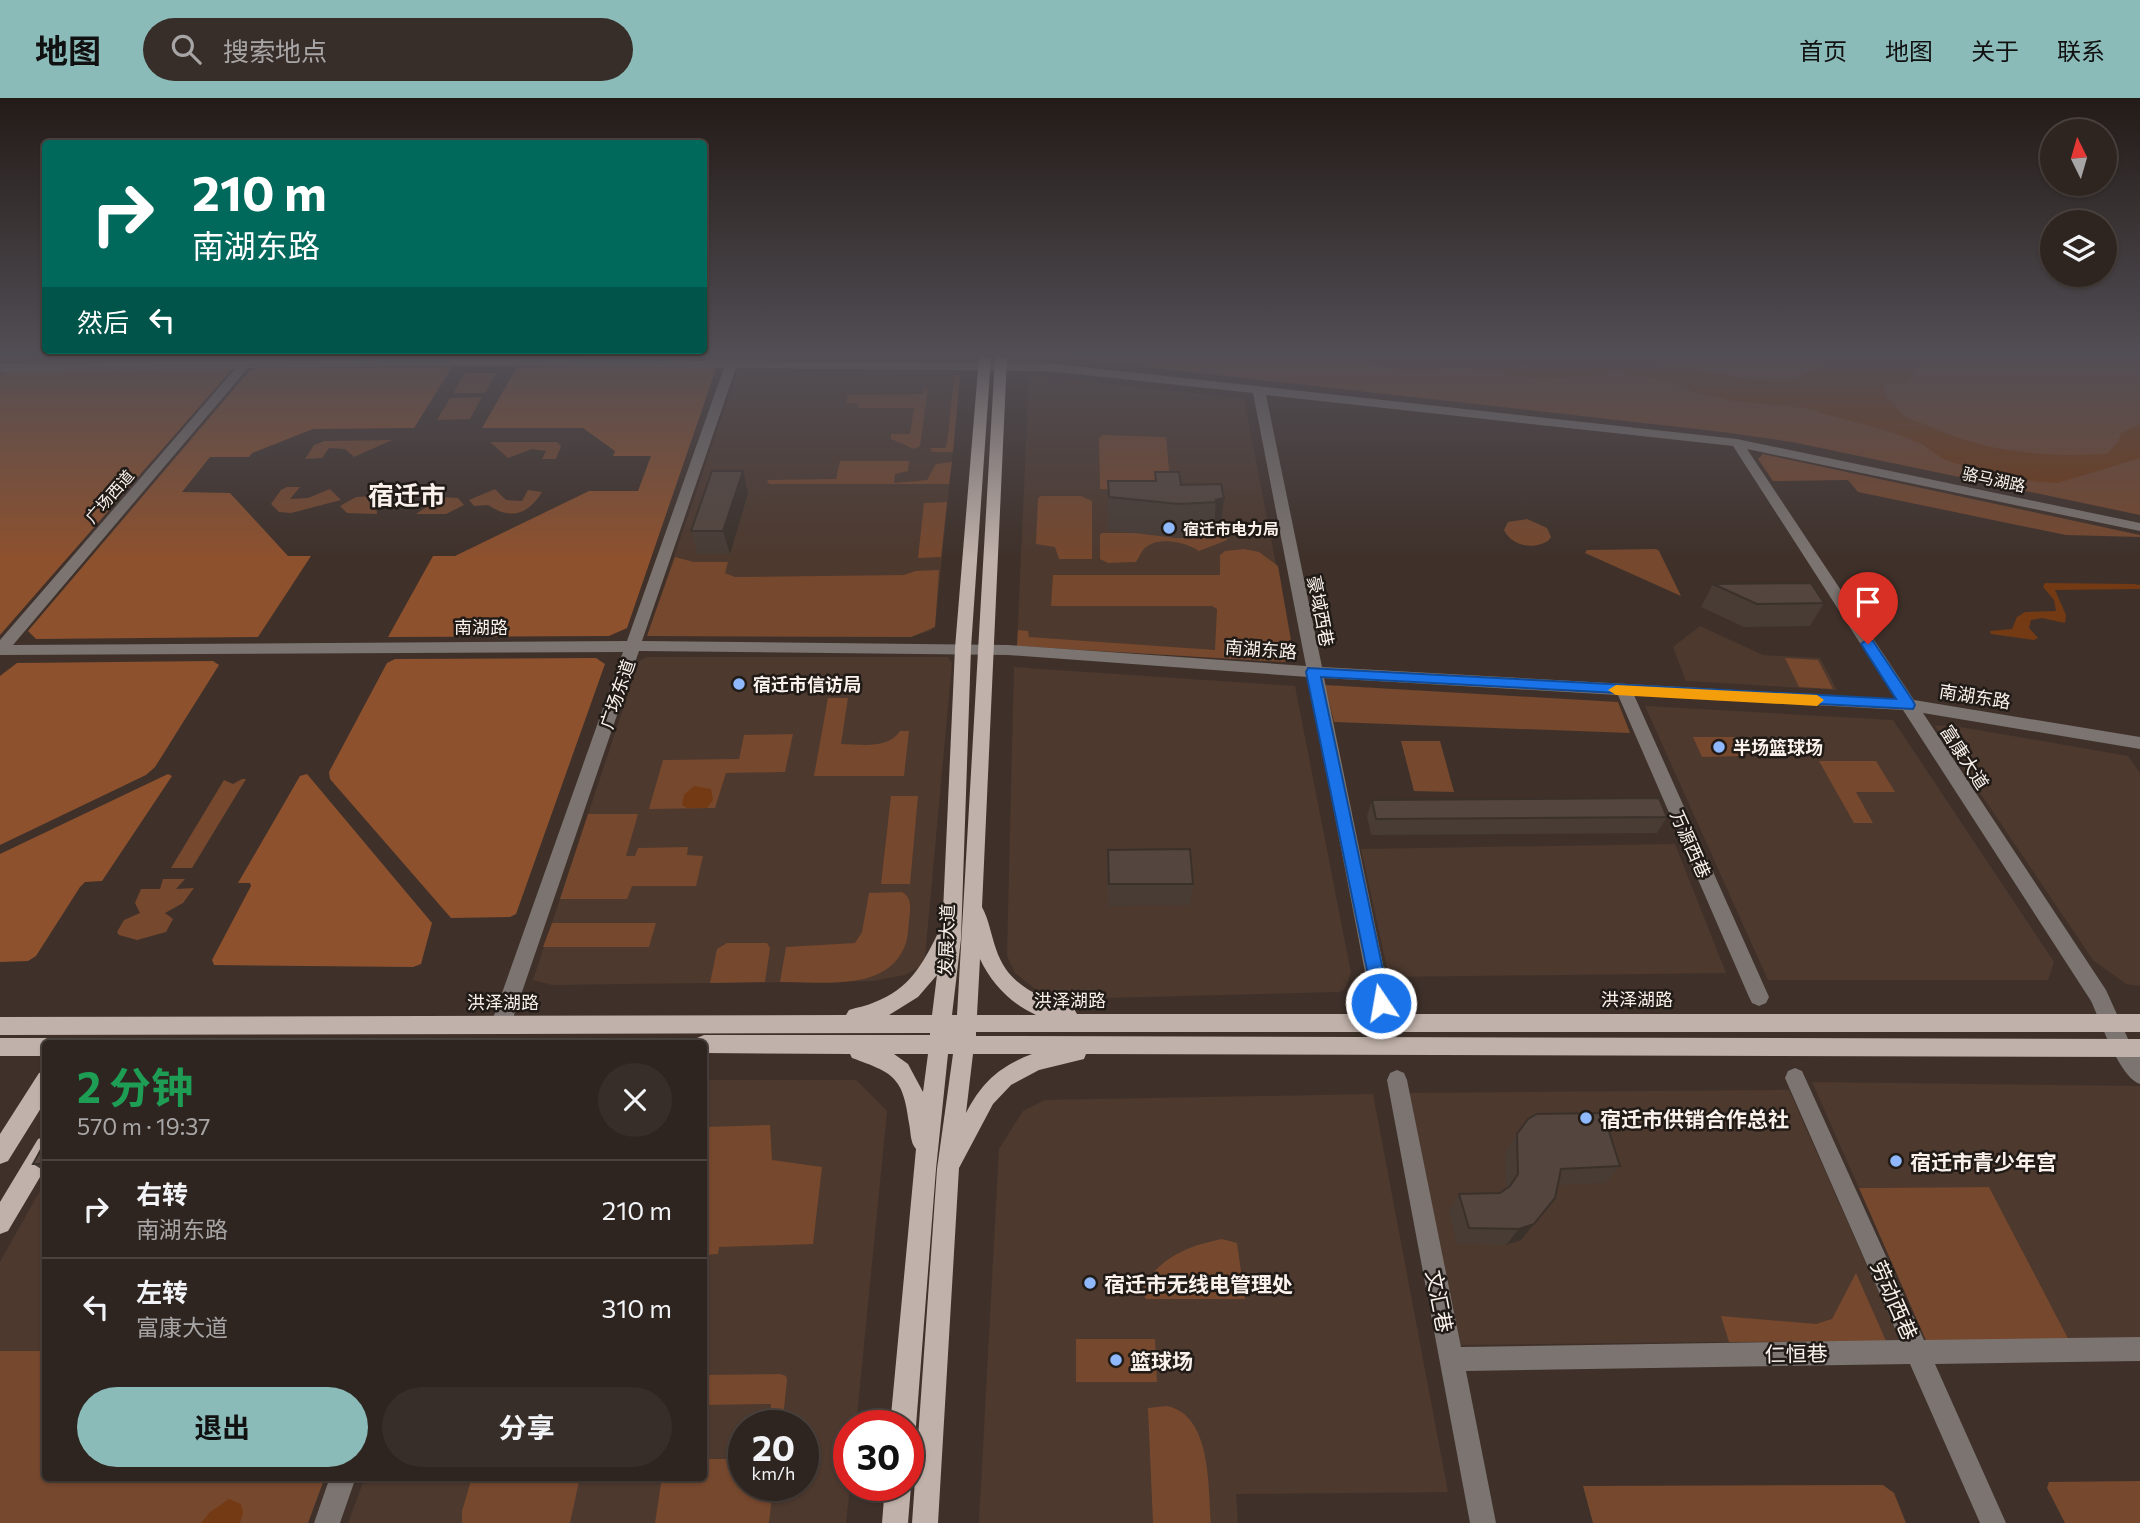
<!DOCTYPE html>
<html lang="zh">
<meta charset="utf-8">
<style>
:root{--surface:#2f2520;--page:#372d29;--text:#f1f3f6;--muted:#a7a5a5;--line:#4a423e;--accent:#8bbbb9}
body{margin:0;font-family:Commissioner,"Noto Sans SC",sans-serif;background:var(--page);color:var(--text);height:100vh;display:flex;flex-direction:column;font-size:26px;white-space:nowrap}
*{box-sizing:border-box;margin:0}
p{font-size:23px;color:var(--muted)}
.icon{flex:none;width:38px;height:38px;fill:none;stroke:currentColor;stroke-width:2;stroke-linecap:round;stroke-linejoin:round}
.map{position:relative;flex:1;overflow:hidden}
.panel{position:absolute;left:42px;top:942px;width:665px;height:441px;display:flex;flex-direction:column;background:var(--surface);border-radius:7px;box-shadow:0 2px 5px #0004,0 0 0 2px var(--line)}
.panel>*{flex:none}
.top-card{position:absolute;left:42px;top:42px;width:665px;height:214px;border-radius:7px;box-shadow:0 2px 5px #0004,0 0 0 2px var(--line);background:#00695c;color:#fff;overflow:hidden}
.needle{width:46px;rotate:355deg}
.controls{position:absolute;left:2040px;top:21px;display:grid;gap:14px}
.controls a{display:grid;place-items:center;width:77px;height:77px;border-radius:50%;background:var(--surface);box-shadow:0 2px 5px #0004,0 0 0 2px var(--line);font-size:35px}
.speed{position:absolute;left:728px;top:1312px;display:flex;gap:14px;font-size:35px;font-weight:700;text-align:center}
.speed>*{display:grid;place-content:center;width:91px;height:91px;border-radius:50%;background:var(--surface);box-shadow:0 2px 5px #0004,0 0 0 2px var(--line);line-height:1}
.speed small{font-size:18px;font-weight:400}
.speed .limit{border:10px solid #d22;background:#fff;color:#111}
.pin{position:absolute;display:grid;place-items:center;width:60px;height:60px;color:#fff;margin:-72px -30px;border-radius:50% 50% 50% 0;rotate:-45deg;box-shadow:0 0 7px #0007}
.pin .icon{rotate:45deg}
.me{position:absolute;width:77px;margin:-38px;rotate:348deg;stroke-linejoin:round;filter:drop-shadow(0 0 5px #0008)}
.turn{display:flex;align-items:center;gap:24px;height:147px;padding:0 35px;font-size:32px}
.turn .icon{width:91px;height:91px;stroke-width:2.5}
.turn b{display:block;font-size:49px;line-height:60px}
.then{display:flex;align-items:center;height:66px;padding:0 35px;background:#0003;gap:14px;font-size:26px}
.round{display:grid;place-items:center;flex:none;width:74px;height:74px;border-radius:37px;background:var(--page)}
.head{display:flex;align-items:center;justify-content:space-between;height:119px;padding:0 35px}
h1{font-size:42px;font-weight:700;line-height:52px;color:#1e9e55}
.cta{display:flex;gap:14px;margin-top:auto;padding:14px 35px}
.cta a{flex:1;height:80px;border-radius:42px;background:var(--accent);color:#111;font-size:28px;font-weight:700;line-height:80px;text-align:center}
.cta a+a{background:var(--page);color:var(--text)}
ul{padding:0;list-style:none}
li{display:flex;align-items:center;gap:21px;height:98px;padding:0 35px;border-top:2px solid var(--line)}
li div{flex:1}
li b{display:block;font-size:26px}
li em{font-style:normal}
header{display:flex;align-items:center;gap:42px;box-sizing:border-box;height:98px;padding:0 35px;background:var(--accent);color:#111}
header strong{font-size:33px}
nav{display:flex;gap:38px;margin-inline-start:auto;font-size:24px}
.search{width:490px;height:63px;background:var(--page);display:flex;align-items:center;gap:18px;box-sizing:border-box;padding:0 24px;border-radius:38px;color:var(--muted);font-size:26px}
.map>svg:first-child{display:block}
.built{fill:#4d392e;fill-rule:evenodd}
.green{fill:#76482e}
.forest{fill:#8d512e}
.water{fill:#733a14}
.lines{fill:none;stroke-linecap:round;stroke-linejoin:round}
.minor{fill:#7b7470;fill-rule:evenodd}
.major{fill:#c0b2aa;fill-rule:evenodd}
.wall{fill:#483c35}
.shaded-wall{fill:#3b312b}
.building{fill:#54463e;stroke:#3b312b;stroke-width:2}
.route{fill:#1a73e8;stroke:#114b97;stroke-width:2}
.slow{fill:#f59e0b}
.poi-dot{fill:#8fb8fd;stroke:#211b17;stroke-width:2.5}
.labels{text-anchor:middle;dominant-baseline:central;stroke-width:5;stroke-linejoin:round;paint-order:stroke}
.far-street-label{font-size:16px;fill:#faf1ec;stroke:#211b17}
.far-poi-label{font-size:16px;font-weight:bold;fill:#faf1ec;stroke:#211b17;text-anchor:start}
.street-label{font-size:18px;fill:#faf1ec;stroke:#211b17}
.poi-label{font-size:18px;font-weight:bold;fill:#faf1ec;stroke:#211b17;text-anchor:start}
.near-poi-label{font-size:21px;font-weight:bold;fill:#faf1ec;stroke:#211b17;text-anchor:start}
.near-street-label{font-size:21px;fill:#faf1ec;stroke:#211b17}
.far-town-label{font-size:26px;font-weight:bold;fill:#faf1ec;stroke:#211b17}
</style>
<header>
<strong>地图</strong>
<div class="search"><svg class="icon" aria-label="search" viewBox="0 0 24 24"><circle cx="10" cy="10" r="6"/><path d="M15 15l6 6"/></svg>搜索地点</div>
<nav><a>首页</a><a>地图</a><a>关于</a><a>联系</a></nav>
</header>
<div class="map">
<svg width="2140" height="1425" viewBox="0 0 2140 1425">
<rect width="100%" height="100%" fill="#3f312a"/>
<!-- built -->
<path class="built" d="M739 268 961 272 936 519 935 529 930 533 911 539 647 538Z
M1029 276 1244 301 1293 554 1286 564 1017 548Z
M1700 528 1763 557 1820 560 1837 592 1686 583 1673 549Z
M647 559H948L952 565 925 859 919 869 905 877 873 883 552 887 533 882 639 563Z
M1014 569 1295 588 1351 875 1345 891 1339 894 1062 901 1034 890 1015 875 1007 858Z
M1645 608 1893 622 2054 864 2048 882H1768Z
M1949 627 2128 658 2140 675V888L2126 886 2093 862 1935 628Z
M1675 746 1726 875 1389 879 1361 751Z
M704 982H856L887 1013 856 1328H849L850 1388 846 1425H348L365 1379H704ZM744 1328H803V1388H744Z
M1812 984 2140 988V1245L2071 1246 1989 1089 1859 1090Z
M1789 992 1900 1242 1457 1247 1407 995Z
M1373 996 1448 1394 1236 1396 1238 1425H979L999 1051 1023 1013 1045 1002Z
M45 1084V1253H0V1164Z"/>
<!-- green -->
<path class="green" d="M0 259H920L0 267Z
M1056 259H2140V417L1792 344 1723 334Z
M465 275H496L485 295H453Z
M954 277H960L953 354H932L930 350H945L947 346Z
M924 289 928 291 920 348 914 351 891 341V336H910L914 310H858V305L846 306 848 297 923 296Z
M482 299 470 321 437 322 450 300Z
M1102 337 1166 339 1171 393 1100 391 1099 341Z
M392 342 354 359 345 351 329 350 322 360 305 361 314 347 324 343Z
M490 344H557L561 348 556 361H542L546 353 532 351 508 360Z
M1763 356 2140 437V439L2066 437 1858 394 1848 382 1773 383 1758 361Z
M840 363H909L908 373 895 376 894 385 927 382 936 366 952 364 949 386H770L767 384 768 382 836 381Z
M287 389H300L290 401 308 400 330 391 341 402 291 415 279 414 271 406 281 392Z
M495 391 506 402 522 403 528 392 542 394C528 417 510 422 488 407L474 408 469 402Z
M375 398 377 416 347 415 340 408 356 399Z
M1041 398H1081L1092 403V461H1059L1055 449 1036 446 1038 400Z
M441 399 458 400 464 407 446 416H416Z
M947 404 941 459 918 460 924 405Z
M1527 421 1547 430 1551 439 1548 443C1533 452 1512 448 1504 432L1508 424Z
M1102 435H1145L1177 440 1226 437 1227 442 1199 453C1186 444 1158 438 1145 450 1141 453 1139 460 1136 464L1108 465 1100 461V437Z
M1244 451 1259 454 1278 468 1293 554 1286 564 1017 548 1018 532 1028 533 1029 539 1215 552 1217 511 1212 508H1051L1053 477H1220V457L1225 453Z
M1656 451 1659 453 1681 498 1585 455 1587 452Z
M675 459 694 464H728L725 475 735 479 904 477 915 473 939 472 935 529 911 539 647 538Z
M1785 560 1818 562 1833 591 1799 589Z
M1325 587 1618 604 1630 635 1334 624Z
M828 600H848L841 646C860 646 888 652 900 633H909L904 678H814Z
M793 636 785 674 726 675 715 710 649 711 663 662 739 661 744 637Z
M1693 639H1735L1745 658 1702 659Z
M1401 643H1440L1454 694 1414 693Z
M1819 663H1876L1895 694H1856L1873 725H1854Z
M242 681H246L192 770H171L224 682 233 686Z
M891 698H918L910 786H881Z
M588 716H638L626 758H635L638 750 688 749 687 757 703 758 696 788H632L627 801H560Z
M163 781H185L176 791 194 790 183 805 165 815 173 821 166 834 137 842 119 837 117 834 124 822 140 815 135 805 141 791H160Z
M902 794C913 800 910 812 909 823 908 832 908 842 904 850 884 895 819 883 780 884L786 849 855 845 862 834 869 795Z
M552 825H656L649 849H543Z
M727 845H767L770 850 765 884 710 885 717 851Z
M770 1027 772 1062 822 1069 813 1146 719 1149 718 1156 704 1157V1029Z
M1989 1089 2071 1246 1928 1247 1859 1090Z
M1222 1141 1237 1145 1245 1201H1146C1140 1192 1146 1184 1152 1176 1172 1154 1194 1147 1222 1141Z
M1856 1175 1886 1243 1729 1244 1721 1218 1816 1226 1832 1221Z
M1076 1241H1155L1157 1284H1076Z
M0 1253H45L46 1379H325L308 1425H0Z
M780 1276 786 1278 787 1282 783 1320H770L771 1306 704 1307V1277Z
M1167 1308C1212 1317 1208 1390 1211 1425H1153L1148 1310Z
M704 1361H744V1388H773L769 1425H655L662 1379H704Z
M472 1379H580L570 1425H462V1413Z
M2140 1383V1425H2065L2047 1390 2049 1384Z
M1883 1387 1894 1395 1906 1425H1593L1583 1388Z"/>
<!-- forest -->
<path class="forest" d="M234 269 0 537V277L3 273Z
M452 269 414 330 313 331 252 355 249 359H210L182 394 230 395 288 458H311L258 539 36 541 28 533 249 273 255 270Z
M517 269H713L716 271 627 530 609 538 388 539 433 458H455L589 393H638L651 358H613L615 353 583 330H482Z
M596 560 605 566 516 816 510 819 451 820 330 681 329 674 387 565 395 561Z
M213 563 219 567 155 669 146 677 0 747V578L17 565Z
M168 676 172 678 102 783 85 784 80 789 36 858 28 863 0 864V756Z
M307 676 432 825 421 866 413 869 214 867 212 862 251 788 250 785H238L300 678Z"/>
<!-- water -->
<path class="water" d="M1351 259H1633L1753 282 1789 284 1805 276 1826 259H1920L1918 269 1906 284 1883 287 1887 301C1896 307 1899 314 1906 319 1912 323 1920 324 1927 327 1983 354 2045 360 2107 356L2118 344 2121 335 2140 326V360L2058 385 2038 384 1964 368 1943 361 1922 346 1894 335 1804 310 1733 303 1697 295 1665 282 1620 275 1543 281 1448 268C1418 283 1381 266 1351 259Z
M2045 485 2134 486 2140 487V491L2055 492 2066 517 2065 525 2042 520 2031 522 2029 530 2038 540 2034 542 1991 536 1990 533 2012 531 2017 519 2025 514 2056 513 2054 502 2043 489Z
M694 688 711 691 713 702 707 710H687L682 707 684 697Z
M229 1401 241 1406 243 1415 240 1425H201L210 1414Z"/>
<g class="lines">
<!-- minor -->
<path class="minor" d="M469 260 727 263 732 260 737 263 1047 265 1737 341 2140 425V433L1747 351 1914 602 2140 639V651L1923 615 2106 892 2129 943 2140 959V986C2119 979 2101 924 2091 903L1903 612 1634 597 1769 899 1766 905 1759 908 1752 905 1749 899 1618 597 1324 580 1391 905 1388 911 1381 914 1374 911 1371 905 1308 579 1008 557 639 553 511 926 508 932 501 935 494 932 491 926 623 554 0 557V542L235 271 0 274V266ZM469 268 724 270 627 543 13 547 248 270ZM736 270 1047 273 1253 295 1306 568 1008 547 642 543ZM1266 297 1733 348 1896 601 1322 569Z
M1795 970 1802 973 1924 1242 2140 1239V1263L1935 1266 2006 1425H1980L1910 1266 1466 1273 1496 1425H1470L1387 982 1390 975 1397 972 1404 975 1407 982 1461 1249 1900 1242 1785 980 1788 973Z
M330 1379H356L340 1425H314Z"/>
<!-- major -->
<path class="major" d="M979 259H991L971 550 961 841 952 917H957L995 259H1007L982 809C989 822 991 837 996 851 1009 890 1040 898 1074 911L1077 916H2140V934H976V938L2140 941V959L1086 956 1084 961 1039 972 1011 987 993 1006 959 1070 938 1425H912L937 1071 953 956H948L936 1071 916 1328 912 1337 908 1338V1328H890L916 1051C910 1044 911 1035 909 1025 903 978 893 975 852 960L850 956 704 955V945H694L697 940 704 937H930V935L0 937V919L846 917 849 912C858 909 867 908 875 904 908 892 923 866 937 837L942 836 955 550ZM980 861C992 886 1010 905 1036 917H977ZM937 877 932 917H889L918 899ZM894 956H928L923 994 908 966ZM973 956H1032C1000 968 982 984 966 1015Z
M0 940H46L54 945H46V958H0Z
M46 973V1002L8 1063 0 1066V1036L39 975Z
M46 1038V1069L8 1133 0 1136V1104L38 1041Z
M908 1381 911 1388 908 1425H882L885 1388H908Z"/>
</g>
<!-- wall -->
<path class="wall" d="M1155 374 1181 387 1224 400 1220 433 1214 435 1213 438 1177 440 1108 432V383H1155Z
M748 395 730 456H698L691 433Z
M1713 486 1824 505 1810 528 1744 529 1701 509Z
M1372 702 1667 719 1657 735 1371 737 1367 718Z
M1108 752 1193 786 1190 807 1108 808 1107 773Z
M1517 1036 1620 1068 1605 1085 1557 1087 1521 1142 1506 1147 1457 1146 1449 1113 1459 1096 1500 1095 1506 1091 1505 1054Z
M46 1044V1074L33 1066Z"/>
<!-- shaded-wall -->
<path class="shaded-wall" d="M743 373 748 395 730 456 723 433Z
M1224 400 1220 433 1214 435 1216 402Z
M1534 1126 1521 1142 1506 1147 1519 1131Z"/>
<!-- building -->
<path class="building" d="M712 373H743L723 433H691Z
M1155 374H1179L1181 387 1221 386 1224 400 1216 402 1217 404 1179 406 1109 399 1108 383H1156Z
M1811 485 1824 505 1757 506 1713 486Z
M1659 700 1667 719 1376 721 1372 702Z
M1190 751 1193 786H1109L1108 752Z
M1603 1015 1620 1068 1561 1071 1555 1100 1534 1126 1519 1131 1469 1130 1459 1096 1500 1095 1510 1088 1518 1076 1517 1036 1528 1021 1537 1016Z
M45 1044 46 1066H33Z"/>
<!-- sky -->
<linearGradient id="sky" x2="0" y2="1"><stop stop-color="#231b17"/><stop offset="0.56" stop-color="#524e55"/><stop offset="1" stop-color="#524e55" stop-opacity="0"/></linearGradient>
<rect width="2140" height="459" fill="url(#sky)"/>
<!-- route -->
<path class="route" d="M1868 541 1873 543 1913 603 1915 607 1913 611 1321 579 1390 905 1388 911 1381 913 1375 911 1306 574 1308 570 1896 601 1861 546Z"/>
<!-- slow -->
<path class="slow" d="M1616 587 1817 597 1824 602 1817 608 1616 597 1608 592Z"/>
<!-- markers -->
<g class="poi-dot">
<circle cx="1169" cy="430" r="7"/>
<circle cx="739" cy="586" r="7"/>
<circle cx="1719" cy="649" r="7"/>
<circle cx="1586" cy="1020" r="7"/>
<circle cx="1896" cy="1063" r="7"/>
<circle cx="1090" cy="1185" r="7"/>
<circle cx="1116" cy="1262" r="7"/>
</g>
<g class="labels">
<!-- far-street labels -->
<g class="far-street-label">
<text transform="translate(1994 381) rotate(12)">骆马湖路</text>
<text transform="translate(109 398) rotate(-49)">广场西道</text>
</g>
<!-- far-poi labels -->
<g class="far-poi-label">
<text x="1183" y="430">宿迁市电力局</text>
</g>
<!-- street labels -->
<g class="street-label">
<text transform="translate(1321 513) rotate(79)">豪域西巷</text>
<text x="481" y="529">南湖路</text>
<text transform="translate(1261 551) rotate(4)">南湖东路</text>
<text transform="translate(617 596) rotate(-71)">广场东道</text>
<text transform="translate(1975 598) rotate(9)">南湖东路</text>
<text transform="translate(1965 659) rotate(57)">富康大道</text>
<text transform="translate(1691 746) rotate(66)">万源西巷</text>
<text transform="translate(946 842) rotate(-88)">发展大道</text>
<text x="1637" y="901">洪泽湖路</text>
<text x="1070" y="902">洪泽湖路</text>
<text x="503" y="904">洪泽湖路</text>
</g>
<!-- poi labels -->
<g class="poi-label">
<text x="753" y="586">宿迁市信访局</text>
<text x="1733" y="649">半场篮球场</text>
</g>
<!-- near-poi labels -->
<g class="near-poi-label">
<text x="1600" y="1020">宿迁市供销合作总社</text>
<text x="1910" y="1063">宿迁市青少年宫</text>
<text x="1104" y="1185">宿迁市无线电管理处</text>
<text x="1130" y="1262">篮球场</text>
</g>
<!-- near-street labels -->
<g class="near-street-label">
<text transform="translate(1895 1202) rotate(66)">劳动西巷</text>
<text transform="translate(1440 1203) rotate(79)">文汇巷</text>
<text transform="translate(1796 1255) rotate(-1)">仁恒巷</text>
</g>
<!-- far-town labels -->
<g class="far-town-label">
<text x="407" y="396">宿迁市</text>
</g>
</g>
</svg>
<div class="controls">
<a><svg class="needle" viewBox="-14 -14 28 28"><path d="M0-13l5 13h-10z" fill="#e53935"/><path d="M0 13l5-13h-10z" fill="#a7a5a5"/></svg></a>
<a><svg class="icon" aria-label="layers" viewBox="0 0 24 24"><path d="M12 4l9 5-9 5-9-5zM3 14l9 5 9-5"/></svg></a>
</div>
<div class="speed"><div>20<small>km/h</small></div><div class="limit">30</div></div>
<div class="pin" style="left:1868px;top:546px;background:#d93025"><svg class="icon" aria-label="arrive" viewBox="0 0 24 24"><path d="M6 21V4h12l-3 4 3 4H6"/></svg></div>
<svg class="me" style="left:1381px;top:905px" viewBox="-20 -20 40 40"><circle r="17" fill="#1a73e8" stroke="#fff" stroke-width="3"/><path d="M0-11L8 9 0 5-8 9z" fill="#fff"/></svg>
<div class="top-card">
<div class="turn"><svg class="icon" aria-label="right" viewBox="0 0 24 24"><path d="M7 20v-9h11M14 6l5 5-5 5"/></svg><div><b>210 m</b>南湖东路</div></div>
<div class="then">然后<svg class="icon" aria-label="left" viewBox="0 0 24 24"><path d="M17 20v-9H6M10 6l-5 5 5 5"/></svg></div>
</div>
<section class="panel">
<div class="head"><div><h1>2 分钟</h1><p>570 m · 19:37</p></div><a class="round"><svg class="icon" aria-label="close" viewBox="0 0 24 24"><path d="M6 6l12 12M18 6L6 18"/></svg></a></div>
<ul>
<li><svg class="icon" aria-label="right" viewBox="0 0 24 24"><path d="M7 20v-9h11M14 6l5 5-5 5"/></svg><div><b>右转</b><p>南湖东路</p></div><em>210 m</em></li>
<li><svg class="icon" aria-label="left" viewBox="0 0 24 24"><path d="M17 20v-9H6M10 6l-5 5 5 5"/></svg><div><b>左转</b><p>富康大道</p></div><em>310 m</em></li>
</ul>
<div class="cta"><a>退出</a><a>分享</a></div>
</section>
</div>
